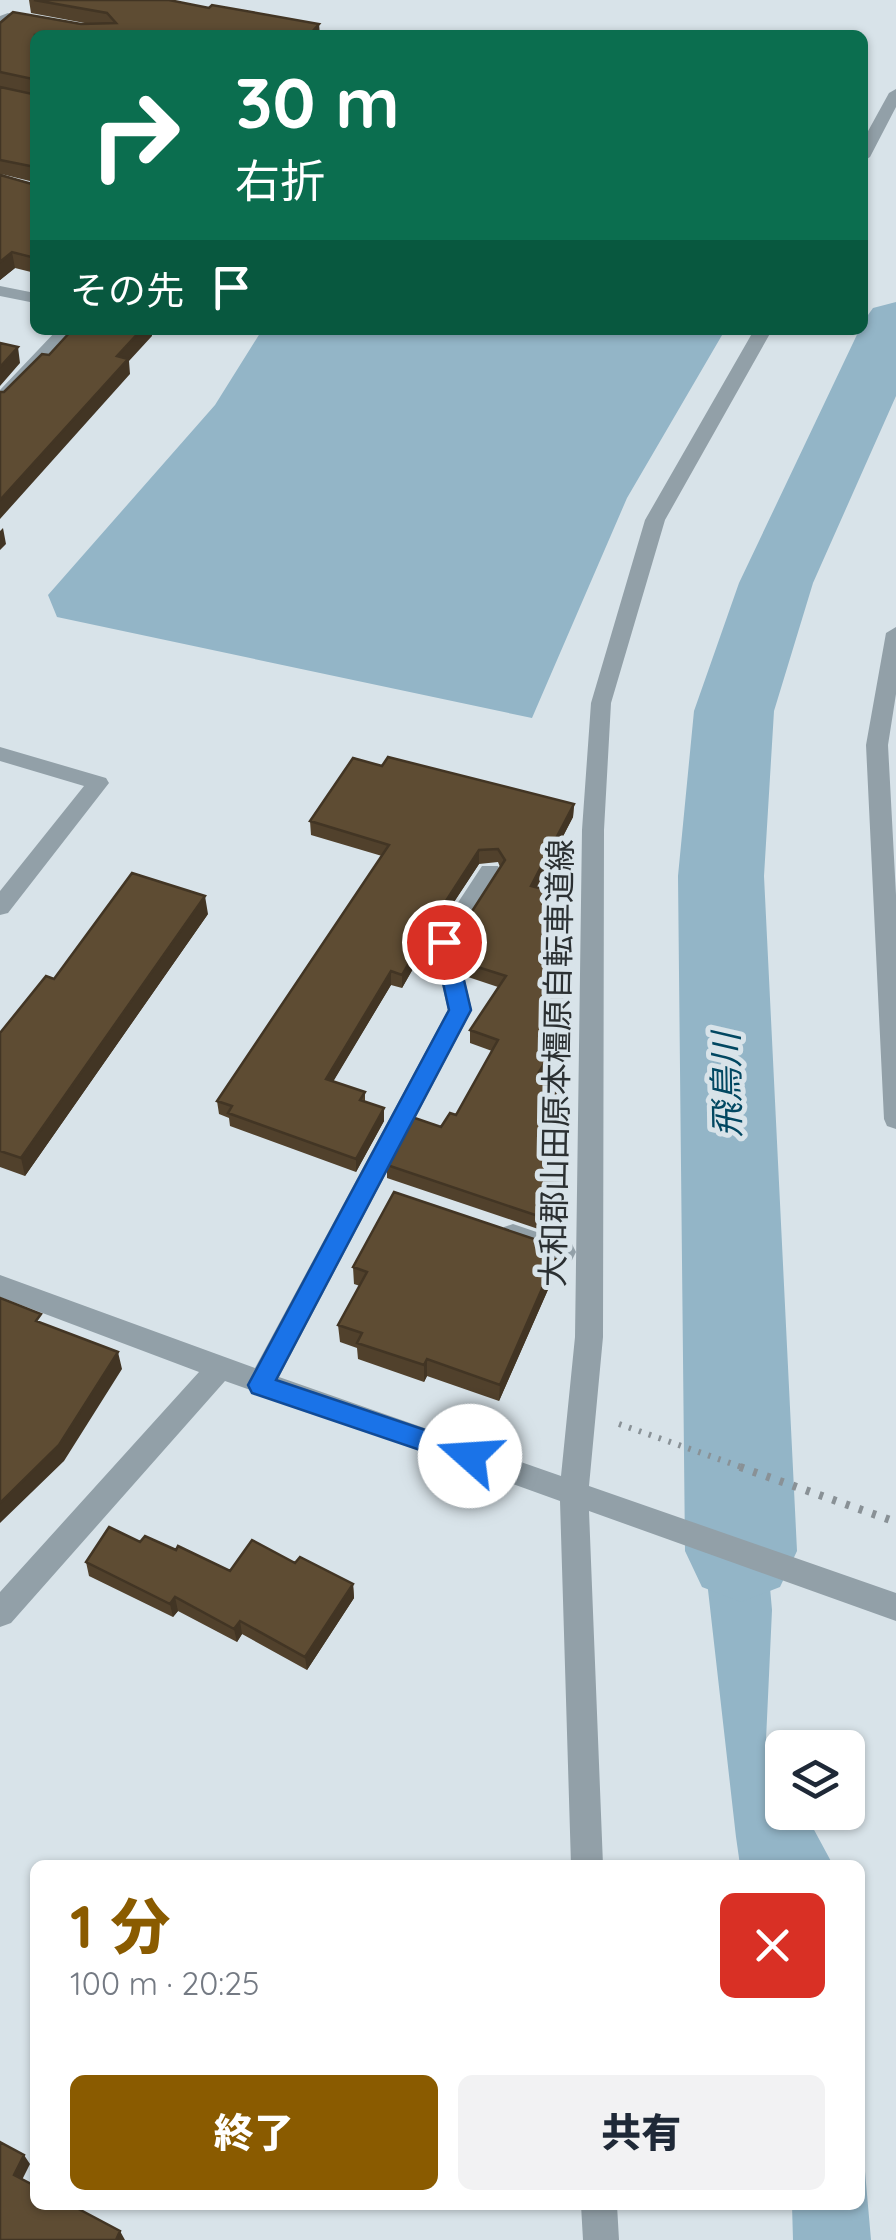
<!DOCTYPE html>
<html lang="ja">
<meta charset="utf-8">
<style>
:root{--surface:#fff;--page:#f2f2f3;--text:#1f2937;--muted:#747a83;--accent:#8a5b00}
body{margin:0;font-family:Quicksand,"Noto Sans JP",sans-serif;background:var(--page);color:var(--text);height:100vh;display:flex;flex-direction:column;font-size:38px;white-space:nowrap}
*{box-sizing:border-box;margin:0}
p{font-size:32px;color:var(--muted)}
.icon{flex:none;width:55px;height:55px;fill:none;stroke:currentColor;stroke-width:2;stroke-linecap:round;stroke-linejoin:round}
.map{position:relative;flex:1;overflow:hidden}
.panel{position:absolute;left:30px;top:1860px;width:835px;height:350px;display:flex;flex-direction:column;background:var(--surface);border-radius:15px;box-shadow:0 2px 8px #0004}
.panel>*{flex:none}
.top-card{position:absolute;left:30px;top:30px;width:838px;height:305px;border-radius:15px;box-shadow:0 2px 8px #0004;background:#0b6e4f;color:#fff;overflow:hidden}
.buttons{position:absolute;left:765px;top:1730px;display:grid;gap:20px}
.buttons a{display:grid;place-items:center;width:100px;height:100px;border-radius:15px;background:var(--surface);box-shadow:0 2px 8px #0004;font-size:50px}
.pin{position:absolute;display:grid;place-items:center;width:85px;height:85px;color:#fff;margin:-42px;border:5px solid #fff;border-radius:50%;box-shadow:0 2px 10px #0007}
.me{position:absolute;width:110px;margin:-55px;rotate:289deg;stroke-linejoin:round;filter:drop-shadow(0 0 8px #0008)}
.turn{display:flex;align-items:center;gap:35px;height:210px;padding:0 40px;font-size:45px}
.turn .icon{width:130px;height:130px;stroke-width:2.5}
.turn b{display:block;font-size:70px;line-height:85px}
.then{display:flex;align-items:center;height:95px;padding:0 40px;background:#0003;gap:20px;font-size:38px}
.round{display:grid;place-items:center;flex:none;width:105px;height:105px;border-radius:15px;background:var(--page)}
.headline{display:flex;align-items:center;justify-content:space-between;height:170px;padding:0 40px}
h1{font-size:60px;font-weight:800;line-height:75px;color:var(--accent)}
.primary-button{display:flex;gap:20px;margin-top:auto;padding:20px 40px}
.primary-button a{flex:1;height:115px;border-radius:15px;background:var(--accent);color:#fff;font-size:40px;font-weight:800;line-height:115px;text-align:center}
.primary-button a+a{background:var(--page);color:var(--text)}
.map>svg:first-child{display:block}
.water{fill:#93b5c7}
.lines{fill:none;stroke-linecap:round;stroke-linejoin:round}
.river{fill:#93b5c7;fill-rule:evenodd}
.path-far1{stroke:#899196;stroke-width:6;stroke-dasharray:2.5 8;stroke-linecap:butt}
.path{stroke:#899196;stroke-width:8;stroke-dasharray:4 10;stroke-linecap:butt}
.street{fill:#92a0a8;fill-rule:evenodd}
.wall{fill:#51412c;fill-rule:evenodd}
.shaded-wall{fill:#423524}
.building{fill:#5e4c33;stroke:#423524;stroke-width:2.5}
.route{fill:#1a73e8;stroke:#114b97;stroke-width:2.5}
.labels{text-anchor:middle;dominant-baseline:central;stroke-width:10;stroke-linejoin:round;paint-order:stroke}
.street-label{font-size:32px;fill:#2b3032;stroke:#d8e3e9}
.water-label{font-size:35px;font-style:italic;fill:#014761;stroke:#d8e3e9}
</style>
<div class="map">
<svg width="896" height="2240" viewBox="0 0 896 2240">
<rect width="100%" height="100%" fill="#d8e3e9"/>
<!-- water -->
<path class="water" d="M262 330H725L627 498 532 718 57 617 48 595 215 405Z
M764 1401 758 1453 772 1610 766 1740 782 1771V1812L805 1813 833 1865H740L736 1837 707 1581 711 1441Z
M860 2114 871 2240H793L792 2205H860Z"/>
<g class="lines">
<!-- river -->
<path class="river" d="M896 302V396L813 583 774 711 764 876 797 1551 780 1587 741 1602 702 1587 685 1551 678 876 694 711 739 583 863 322 873 308Z"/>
<!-- path-far1 -->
<path class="path-far1" d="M619 1424 747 1469"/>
<!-- path -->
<path class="path" d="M740 1467 896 1522"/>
<!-- street -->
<path class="street" d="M8 13 108 31 115 35H84L10 22 0 26V16Z
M896 89V107L870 157 862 162V142L889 93Z
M0 286 35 293V303L0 296Z
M57 330H76L6 404 0 405V390Z
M754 330H772L665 520 611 703 604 830 603 1337 589 1486 896 1593V1621L589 1511 603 1865H571L560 1501 225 1381 11 1623 0 1627V1592L199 1372 0 1297V1275L255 1368 448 1010 432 942 482 866H498L501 872 456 943 472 1010 279 1377 561 1476 575 1337 582 830 591 703 645 520Z
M896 627V694L888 745 896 895V1129L887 1126 884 1119 866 745 886 633Z
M0 747 106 778 109 783 8 913 0 915V891L84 786 0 761Z
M513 1224 572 1244 576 1252 572 1260 563 1263 504 1243 500 1235 504 1227Z
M581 2205H617L619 2240H583Z"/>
</g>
<!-- wall -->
<path class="wall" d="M29 0H169L320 34 35 35V273L15 268 0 280V23L90 24 31 13ZM1 174 34 182 32 184Z
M382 766 574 804 573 817 537 887 565 895V900L571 902 570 916 567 921 571 936 555 967 571 986 554 1016 570 1022 569 1035 545 1074 559 1078 558 1091 553 1101 562 1104 561 1117 550 1139 555 1140 554 1147 568 1165 559 1186 567 1188 566 1201 553 1234 387 1178V1165L456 1115 492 1051 470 1043V1030L498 987 468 977 460 944V930L500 867 498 862 479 864 431 937 434 952V966L418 960 402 988 391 985 333 1081 365 1092V1102L384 1108V1121L356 1172 230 1126 229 1118 219 1114 217 1101 382 856 311 835 310 821Z
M208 914 25 1176 0 1167V1033L54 979Z
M542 1255 554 1276 499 1401 427 1376 424 1382 358 1359 357 1348 340 1342 338 1325 360 1286 354 1284 353 1267Z
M140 1542 176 1550 230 1571 295 1563 353 1584 354 1598 307 1670 242 1634 237 1642 178 1611 173 1617 89 1576 86 1562Z"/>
<!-- shaded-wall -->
<path class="shaded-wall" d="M319 24 320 35 311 33Z
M12 252 15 268 0 280V262Z
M141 330H152V336L129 361 130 374 0 519V500L117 356Z
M18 347 20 363 0 386V367Z
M3 528 6 544 0 550V531Z
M574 804 573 817 530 899 531 886Z
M479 850V864L429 940V927Z
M205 896 208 914 25 1176 21 1158Z
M571 902 570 916 561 933 562 919Z
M572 922 571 936 550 978 551 965Z
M418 947V960L402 988V975Z
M391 971V985L327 1092 326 1079Z
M572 972 571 986 547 1027 548 1014Z
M570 1022 569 1035 538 1085 539 1072Z
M559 1078 558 1091 547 1112 548 1099Z
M562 1104 561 1117 545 1150 546 1137Z
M384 1108V1121L356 1172V1159Z
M569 1152 568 1165 554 1198 555 1185Z
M567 1188 566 1201 553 1234V1221Z
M555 1259 554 1276 499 1401 500 1385Z
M118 1352 122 1369 64 1461 0 1523V1503Z
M427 1359V1376L424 1382V1365Z
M353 1584 354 1598 307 1670 305 1657Z
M175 1597 178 1611 173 1617 170 1604Z
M240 1621 242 1634 237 1642 234 1629Z
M24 2155 30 2164 20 2184 14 2175Z
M120 2231 125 2240H116Z"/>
<!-- building -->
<path class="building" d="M34 0H169L209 8 212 5 319 24 311 33 324 35H35V84L33 79 0 72V23L13 12 81 24 116 23 107 13Z
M0 87 32 94 35 91V167L0 160Z
M0 175 32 184 35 181V258L12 252 0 262Z
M72 330H141L117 356 128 359 0 500V392H4L42 354 49 355Z
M0 343 18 347 0 367Z
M388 757 574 804 531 886 565 895 563 900 571 902 562 919 572 922 551 965 572 972 548 1014 570 1022 539 1072 559 1078 548 1099 562 1104 546 1137 555 1140 551 1146 569 1152 555 1185 567 1188 553 1221 387 1165 412 1117 441 1127 450 1113 456 1115 498 1040 470 1030 506 976 468 964 460 930 505 860 498 849 479 850 429 927 434 952 418 947 402 975 391 971 326 1079 365 1092 360 1100 384 1108 356 1159 228 1113 232 1106 217 1101 389 845 310 821 353 758 382 766Z
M132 873 205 896 21 1158 0 1151V1033L46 976 54 979Z
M394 1192 543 1242 538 1253 555 1259 500 1385 427 1359 424 1365 357 1343 362 1333 338 1325 367 1272 353 1267Z
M0 1298 41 1314 36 1321 118 1352 59 1445 0 1503Z
M109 1527 140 1542 145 1536 176 1550 178 1546 230 1571 252 1540 295 1563 300 1557 353 1584 305 1657 240 1621 234 1629 175 1597 170 1604 86 1562Z
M0 2142 24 2155 14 2175 35 2186V2205H71L120 2231 116 2240H0Z"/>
<!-- route -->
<path class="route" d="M444 934 455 942 471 1010 276 1380 479 1448 482 1456 479 1464 470 1467 252 1393 248 1385 449 1010 434 942Z"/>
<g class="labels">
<!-- street labels -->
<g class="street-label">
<text transform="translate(556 1063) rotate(-89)">大和郡山田原本橿原自転車道線</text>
</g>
<!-- water labels -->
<g class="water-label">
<text transform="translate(726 1085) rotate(-91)">飛鳥川</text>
</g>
</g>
</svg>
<div class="buttons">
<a><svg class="icon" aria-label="layers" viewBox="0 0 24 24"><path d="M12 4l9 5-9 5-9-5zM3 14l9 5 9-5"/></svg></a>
</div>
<div class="pin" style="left:444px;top:942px;background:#d93025"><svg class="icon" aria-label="arrive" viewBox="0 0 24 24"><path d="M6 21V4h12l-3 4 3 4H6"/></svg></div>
<svg class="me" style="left:470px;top:1456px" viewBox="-20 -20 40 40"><circle r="19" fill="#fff"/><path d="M0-13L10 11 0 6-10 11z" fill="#1a73e8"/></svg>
<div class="top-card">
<div class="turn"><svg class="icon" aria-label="right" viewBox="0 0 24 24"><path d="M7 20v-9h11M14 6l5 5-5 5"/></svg><div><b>30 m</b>右折</div></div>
<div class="then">その先<svg class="icon" aria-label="arrive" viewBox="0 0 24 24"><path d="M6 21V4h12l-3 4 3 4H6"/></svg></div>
</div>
<section class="panel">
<div class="headline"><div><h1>1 分</h1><p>100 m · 20:25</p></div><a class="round" style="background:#d93025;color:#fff"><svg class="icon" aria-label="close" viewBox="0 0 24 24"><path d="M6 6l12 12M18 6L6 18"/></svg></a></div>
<div class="primary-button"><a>終了</a><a>共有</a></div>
</section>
</div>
